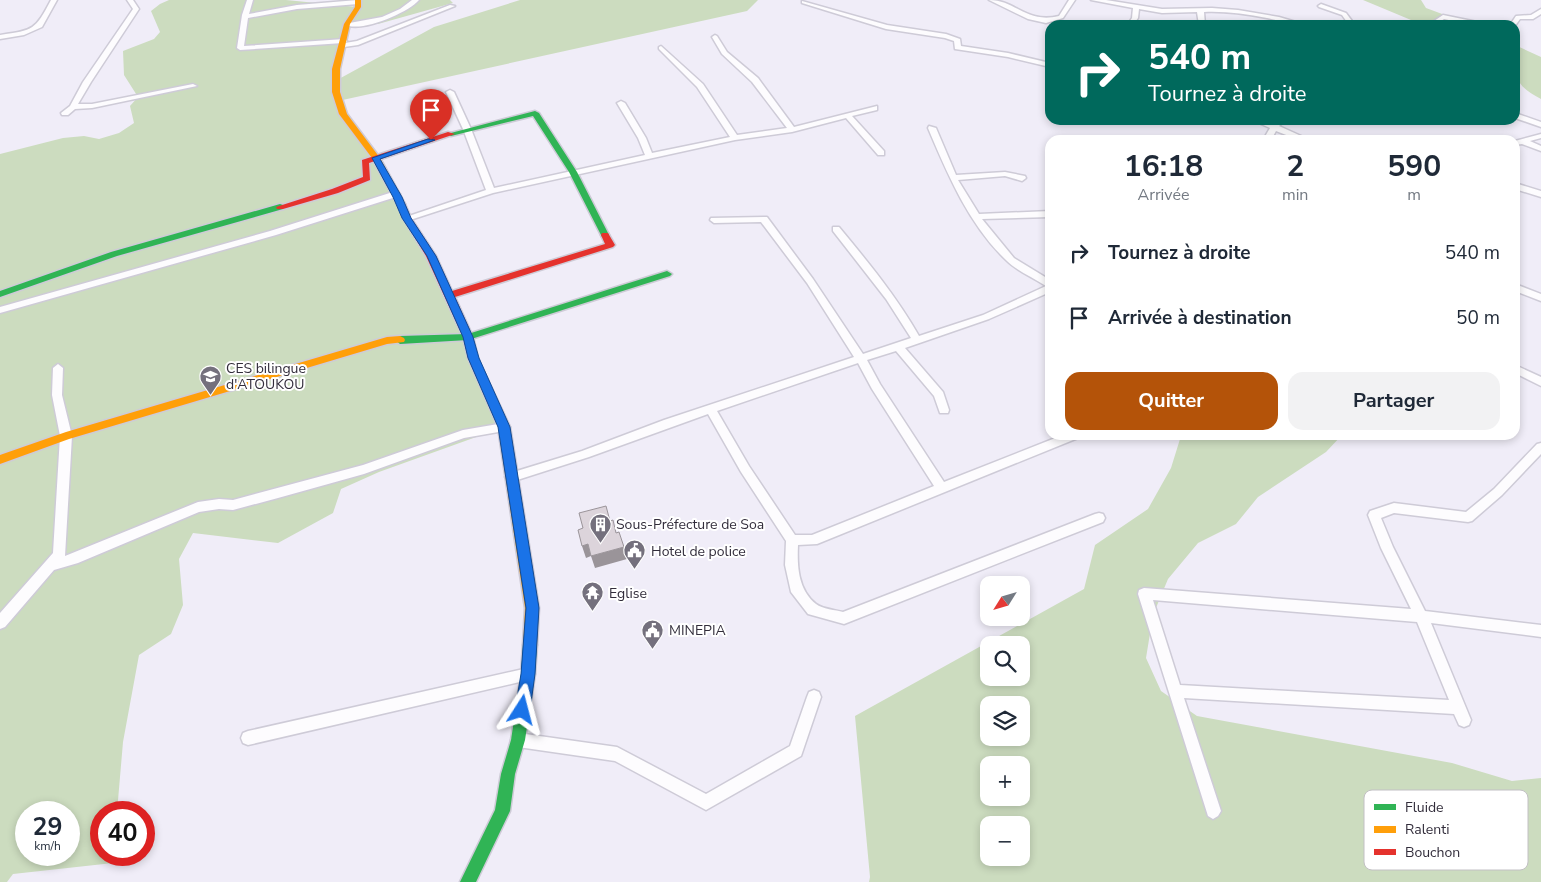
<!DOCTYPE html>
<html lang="fr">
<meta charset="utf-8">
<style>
:root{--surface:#fff;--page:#f2f2f3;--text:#1f2937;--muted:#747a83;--accent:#b45309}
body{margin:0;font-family:"Nunito Sans",sans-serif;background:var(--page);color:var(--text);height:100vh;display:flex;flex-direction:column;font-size:19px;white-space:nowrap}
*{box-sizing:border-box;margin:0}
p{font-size:16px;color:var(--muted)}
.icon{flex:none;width:28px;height:28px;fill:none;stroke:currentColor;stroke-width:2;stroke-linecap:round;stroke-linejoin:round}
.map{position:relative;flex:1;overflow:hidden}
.panel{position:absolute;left:1045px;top:135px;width:475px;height:305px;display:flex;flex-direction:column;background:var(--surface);border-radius:15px;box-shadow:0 2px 8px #0003}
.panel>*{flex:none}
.top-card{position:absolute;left:1045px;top:20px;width:475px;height:105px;border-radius:15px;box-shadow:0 2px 8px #0003;background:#00695c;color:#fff;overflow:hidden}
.needle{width:32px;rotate:233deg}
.tools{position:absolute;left:980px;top:576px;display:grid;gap:10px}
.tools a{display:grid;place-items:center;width:50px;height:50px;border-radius:10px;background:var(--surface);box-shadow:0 2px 8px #0003;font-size:25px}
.speed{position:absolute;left:15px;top:801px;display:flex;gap:10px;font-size:25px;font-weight:700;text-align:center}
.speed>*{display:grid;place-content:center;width:65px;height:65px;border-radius:50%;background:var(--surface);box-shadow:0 2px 8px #0003;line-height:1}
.speed small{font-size:12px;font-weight:400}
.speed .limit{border:8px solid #d22;background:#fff;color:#111}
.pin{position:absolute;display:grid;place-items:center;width:42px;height:42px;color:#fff;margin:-51px -21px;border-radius:50% 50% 50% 0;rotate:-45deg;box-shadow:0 0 5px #0007}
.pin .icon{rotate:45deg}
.me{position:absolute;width:55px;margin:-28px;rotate:9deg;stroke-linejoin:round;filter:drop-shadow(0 0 4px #0008)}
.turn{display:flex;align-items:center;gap:18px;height:105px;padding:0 20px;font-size:22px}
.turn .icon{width:65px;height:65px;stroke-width:2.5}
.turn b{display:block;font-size:35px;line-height:42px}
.eta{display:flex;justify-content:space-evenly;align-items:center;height:85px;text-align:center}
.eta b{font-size:30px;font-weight:700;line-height:35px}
.cta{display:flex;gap:10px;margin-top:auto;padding:10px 20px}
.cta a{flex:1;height:58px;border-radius:15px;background:var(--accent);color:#fff;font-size:20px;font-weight:700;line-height:58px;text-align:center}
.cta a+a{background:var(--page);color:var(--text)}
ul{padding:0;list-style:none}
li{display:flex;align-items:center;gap:15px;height:65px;padding:0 20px}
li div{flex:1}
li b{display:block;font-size:19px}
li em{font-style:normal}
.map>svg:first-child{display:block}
.green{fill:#ccdcbf;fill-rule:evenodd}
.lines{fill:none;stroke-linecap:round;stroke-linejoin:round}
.street-casing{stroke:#cecbd7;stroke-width:3}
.fast-casing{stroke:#cecbd7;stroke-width:3}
.slow-casing{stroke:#cecbd7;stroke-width:3}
.jam-casing{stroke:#cecbd7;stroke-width:3}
.street{fill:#fdfcfe;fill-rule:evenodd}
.fast{fill:#30b455;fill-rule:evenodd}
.slow{fill:#ff9f0a;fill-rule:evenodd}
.jam{fill:#e5322d;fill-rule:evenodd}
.shaded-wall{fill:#9a9499}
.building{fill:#dcd4db;stroke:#9a9499}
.route{fill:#1a73e8;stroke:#114b97}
.labels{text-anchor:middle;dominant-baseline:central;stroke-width:4;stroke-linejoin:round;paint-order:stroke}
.poi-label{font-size:14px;fill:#322d3b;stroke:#fff;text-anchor:start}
.key{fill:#fff;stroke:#c2c0c4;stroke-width:1}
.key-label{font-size:14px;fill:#322d3b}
</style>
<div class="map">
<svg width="1541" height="882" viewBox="0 0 1541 882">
<rect width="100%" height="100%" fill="#f0edf8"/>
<!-- green -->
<path class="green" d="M169 0H286L357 7 358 0H450L453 3 378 24H347L337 80 434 27 520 0H758L747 11 338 101 398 197 504 427 379 472 341 489 333 513 278 543 193 533 179 559 183 605 171 634 139 655 123 742 117 812H101V855H114L113 863 13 874 7 882H0V154L63 138 84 136 99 139 119 133 134 123 130 106 138 97 124 75 123 51 154 39 160 32 151 11 160 4ZM26 812H69V855H26Z
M1363 0H1421L1426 8 1472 25H1423Z
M1515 45 1541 57V99C1512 84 1515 75 1515 45Z
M1191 435H1342L1326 452 1258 497 1236 524 1198 543 1168 579 1153 615 1146 658 1161 691 1197 716 1452 763 1512 781 1541 778V882H869L870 877 855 716 1084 589 1095 545 1148 509 1171 468 1180 439ZM989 645H1021V678H989ZM989 705H1021V738H989ZM989 765H1021V798H989ZM989 825H1021V858H989Z"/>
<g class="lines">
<defs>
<path id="street" d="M51 0H57L42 27 24 35 0 39V35C34 30 35 30 51 0Z
M127 0H133L139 9 91 82 78 104H92L193 84 197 86 92 108 75 109 68 115H62L61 113 70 106 83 82 133 9Z
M247 0H253L249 14 297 5 358 0 361 2 358 4 297 9 248 18 244 46 344 39 347 41 345 43 357 41 450 5 455 6 358 45 344 47 341 45 343 43 240 50 237 48 242 15Z
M412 0H419C408 13 359 34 344 24L382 17 400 9Z
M989 0C1016 0 1026 24 1059 16L1069 0H1075L1063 18 1046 23 1028 19Z
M1091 0H1106L1162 9 1212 8 1238 10 1279 17 1306 25C1293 25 1280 21 1267 18 1246 14 1225 11 1204 12L1205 25H1199L1197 12 1162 13 1139 9 1138 18 1133 25H1127L1132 18 1133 8Z
M802 1 887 25 946 34 960 39 961 46 1008 53 1050 63V67L1008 57 955 49 954 41 945 38 886 29 802 3Z
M1321 4 1346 13 1355 25H1349L1342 15 1319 7 1318 6Z
M1541 9V14L1533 19H1520L1515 26 1510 25 1516 16 1531 15Z
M1443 15 1482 23 1485 25H1472L1444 19 1435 25H1428Z
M715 35 717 36 727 52 758 78 794 127 877 106V110L852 116 884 151V155H878L846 118 792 132 735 140 493 193 410 220H404L403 218 486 190 463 129 446 92 450 90 454 92 471 129 494 188 645 155 638 138 617 103 621 101 625 103 646 138 652 153 730 137 697 87 659 49V47L661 46 703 84 737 135 787 128 752 82 722 54 712 37Z
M1515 113 1541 122V127L1515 118Z
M1252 120H1263L1273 124 1277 120H1286L1279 126 1310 140H1299L1276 131 1271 140H1263L1270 128Z
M929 126 936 128 956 175 1005 172 1025 176 1026 178 1022 181 1005 176 958 180 979 214 1050 211V217L982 219 1014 258 1050 280V292L989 319 905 348 943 392 949 410 948 413H940L934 396 896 351 867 360 880 384 944 482 1063 435H1080L1078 438 817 544 798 545C797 566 798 590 816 604 822 609 836 610 843 612L1095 514 1099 513 1103 514 1105 518 1103 522 844 624 808 614 791 592 785 565 786 541 741 472 708 414 589 457 511 482 507 480 505 477 507 474 582 451 664 420 854 357 807 283 761 222 714 223 710 220 711 218 767 217 813 279 863 354 911 338 886 299 833 231V227H839C868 262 896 296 919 336L983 315 1046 286C1034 278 1017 271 1007 261 969 225 948 175 928 128ZM858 363 872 389 934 486 812 535H795L749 466 717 411Z
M1541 134V138L1530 141 1541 146V151L1522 144 1515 145V141Z
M1515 183 1541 191V197L1515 189Z
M396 191 400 194 399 196 276 235 0 313V307L270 231Z
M1515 284 1541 294V301L1515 291Z
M58 364 63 368 62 395 72 436 65 556 198 502 219 499 233 500 363 465 463 430 504 423 510 427 504 431 464 438 364 474 278 498 233 510 219 509 199 512 78 563 54 570 5 627 0 629V613L53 553 60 436 52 395 53 368Z
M1515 365 1541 377V386L1515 373Z
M1541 443V454L1502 495 1472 521 1468 522 1394 513 1381 518 1393 547 1425 611 1541 625V637L1431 623 1471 720 1469 725 1464 727 1459 725 1454 714 1184 698 1221 811 1218 816 1213 819 1208 816 1138 594 1139 590 1144 588 1411 609 1381 548 1368 515 1370 511 1394 503 1466 512 1494 489 1537 444ZM1153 600 1417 622 1449 700 1180 685Z
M528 668 533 669 535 674 533 679 528 680 248 745 243 743 241 738 243 733 248 731Z
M814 690 819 692 821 697 801 756 706 810 615 761 518 747 513 745 511 740 513 735 518 733 617 747 706 794 790 746 807 697 809 692Z"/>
<path id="fast" d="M535 111 539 113 577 172 609 235 608 237H602L601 235 569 172 533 116 451 136 447 134Z
M280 204 283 205V209L117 256 0 297V291L111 252Z
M667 271 672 274 670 276 468 340 400 344 395 340 400 336 468 334Z
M530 639 535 641 537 645 535 674 525 740 515 774 510 811 476 882H460L495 810 501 774 511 740 521 674 523 645 525 641Z"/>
<path id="slow" d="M355 0H361V7L350 24 340 69V92L347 114 380 158 405 204 401 207 397 204 372 158 339 114 332 92V69L344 24 355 7Z
M400 336 404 338 405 340 404 342 387 344 69 439 0 464V455L66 432 387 337Z
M480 370 485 374 510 427 539 608 537 645 535 649 530 651 525 649 523 645 525 608 498 427 475 374Z"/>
<path id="jam" d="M448 132 455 134 369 163 370 180 338 193 283 209H277L276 207 332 189 363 177 362 160Z
M401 201 405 204 411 218 436 256 452 291 605 244 601 235 602 233H608L615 245 613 247 455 297 473 337 478 358 485 374 480 378 475 374 468 358 463 337 426 256 403 218 397 204Z"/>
</defs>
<!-- street casing -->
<use href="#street" class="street-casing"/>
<!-- fast casing -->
<use href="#fast" class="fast-casing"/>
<!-- slow casing -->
<use href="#slow" class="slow-casing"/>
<!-- jam casing -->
<use href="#jam" class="jam-casing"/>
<!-- street -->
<use href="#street" class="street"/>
<!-- fast -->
<use href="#fast" class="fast"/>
<!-- slow -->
<use href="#slow" class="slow"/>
<!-- jam -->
<use href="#jam" class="jam"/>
</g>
<!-- shaded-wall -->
<path class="shaded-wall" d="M588 544 591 556 586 558 582 546Z
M624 547 627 559 595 568 591 556Z"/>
<!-- building -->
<path class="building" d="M606 506 610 521 613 520 616 533 619 532 624 547 591 556 588 544 582 546 578 530 583 528 579 513Z"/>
<!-- route -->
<path class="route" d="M428 139 435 140 380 159 402 197 411 218 436 256 473 337 479 358 510 427 539 608 535 674 530 710 527 715 522 717 517 715 515 710 521 674 526 608 498 427 468 358 463 337 427 256 402 218 393 197 372 158Z"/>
<!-- icons -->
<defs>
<symbol id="school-pin" viewBox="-11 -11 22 30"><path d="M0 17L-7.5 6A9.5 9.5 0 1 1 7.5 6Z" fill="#74707d" stroke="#fff"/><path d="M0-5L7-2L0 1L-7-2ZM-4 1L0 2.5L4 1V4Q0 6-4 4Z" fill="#fff"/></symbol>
<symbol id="building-pin" viewBox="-11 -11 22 30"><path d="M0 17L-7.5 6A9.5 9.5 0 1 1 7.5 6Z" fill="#74707d" stroke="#fff"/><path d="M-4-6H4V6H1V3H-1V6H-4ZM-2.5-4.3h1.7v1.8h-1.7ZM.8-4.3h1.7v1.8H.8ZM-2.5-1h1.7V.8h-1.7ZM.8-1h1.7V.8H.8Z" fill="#fff"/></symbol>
<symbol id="civic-pin" viewBox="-11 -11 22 30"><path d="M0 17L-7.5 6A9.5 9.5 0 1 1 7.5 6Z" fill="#74707d" stroke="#fff"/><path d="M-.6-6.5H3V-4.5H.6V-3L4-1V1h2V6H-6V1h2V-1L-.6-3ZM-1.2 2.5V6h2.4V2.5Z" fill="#fff"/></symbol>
<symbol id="temple-pin" viewBox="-11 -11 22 30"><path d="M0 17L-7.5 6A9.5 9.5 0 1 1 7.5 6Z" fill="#74707d" stroke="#fff"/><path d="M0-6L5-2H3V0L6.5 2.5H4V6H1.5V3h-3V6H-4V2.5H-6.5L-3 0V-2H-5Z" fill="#fff"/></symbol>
</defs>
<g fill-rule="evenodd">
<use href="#school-pin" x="198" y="364" width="25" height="34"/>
<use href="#building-pin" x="588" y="512" width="25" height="34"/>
<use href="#civic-pin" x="622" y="538" width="25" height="34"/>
<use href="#temple-pin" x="580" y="580" width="25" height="34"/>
<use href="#civic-pin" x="640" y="618" width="25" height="34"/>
</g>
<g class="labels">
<!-- poi labels -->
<g class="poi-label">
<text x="226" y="368">CES bilingue<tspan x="226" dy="16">d'ATOUKOU</tspan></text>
<text x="616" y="524">Sous-Préfecture de Soa</text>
<text x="651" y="551">Hotel de police</text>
<text x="609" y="593">Eglise</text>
<text x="669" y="630">MINEPIA</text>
</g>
</g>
<!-- legend -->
<rect x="1364" y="790" width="164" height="80" rx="8" class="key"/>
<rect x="1374" y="804" width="22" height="6" fill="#30b455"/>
<rect x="1374" y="826" width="22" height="7" fill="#ff9f0a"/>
<rect x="1374" y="849" width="22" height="6" fill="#e5322d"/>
<g class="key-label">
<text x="1405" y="812">Fluide</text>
<text x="1405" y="834">Ralenti</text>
<text x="1405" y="857">Bouchon</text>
</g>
</svg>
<div class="tools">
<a><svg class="needle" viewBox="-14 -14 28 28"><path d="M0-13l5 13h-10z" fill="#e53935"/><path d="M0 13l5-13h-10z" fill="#747a83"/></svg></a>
<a><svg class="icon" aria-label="search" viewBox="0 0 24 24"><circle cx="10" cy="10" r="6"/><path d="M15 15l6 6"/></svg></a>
<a><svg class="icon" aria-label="layers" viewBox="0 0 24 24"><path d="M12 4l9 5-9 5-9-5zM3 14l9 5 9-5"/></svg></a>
<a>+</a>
<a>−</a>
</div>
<div class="speed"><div>29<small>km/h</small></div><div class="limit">40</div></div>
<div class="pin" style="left:431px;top:140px;background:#d93025"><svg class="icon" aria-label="arrive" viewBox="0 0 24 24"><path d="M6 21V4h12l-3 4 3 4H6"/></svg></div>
<svg class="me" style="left:522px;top:710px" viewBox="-20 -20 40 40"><path d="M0-17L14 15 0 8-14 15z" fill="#1a73e8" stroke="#fff" stroke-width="4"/></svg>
<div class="top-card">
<div class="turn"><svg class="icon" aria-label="right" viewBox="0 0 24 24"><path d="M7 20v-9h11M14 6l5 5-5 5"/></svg><div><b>540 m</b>Tournez à droite</div></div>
</div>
<section class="panel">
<div class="eta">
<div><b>16:18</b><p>Arrivée</p></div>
<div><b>2</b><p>min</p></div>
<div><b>590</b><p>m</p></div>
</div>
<ul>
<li><svg class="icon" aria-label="right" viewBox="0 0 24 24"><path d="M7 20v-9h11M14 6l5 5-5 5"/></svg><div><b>Tournez à droite</b></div><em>540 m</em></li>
<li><svg class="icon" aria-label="arrive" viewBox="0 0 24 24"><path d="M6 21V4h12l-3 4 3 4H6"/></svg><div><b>Arrivée à destination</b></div><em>50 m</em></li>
</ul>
<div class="cta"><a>Quitter</a><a>Partager</a></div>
</section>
</div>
